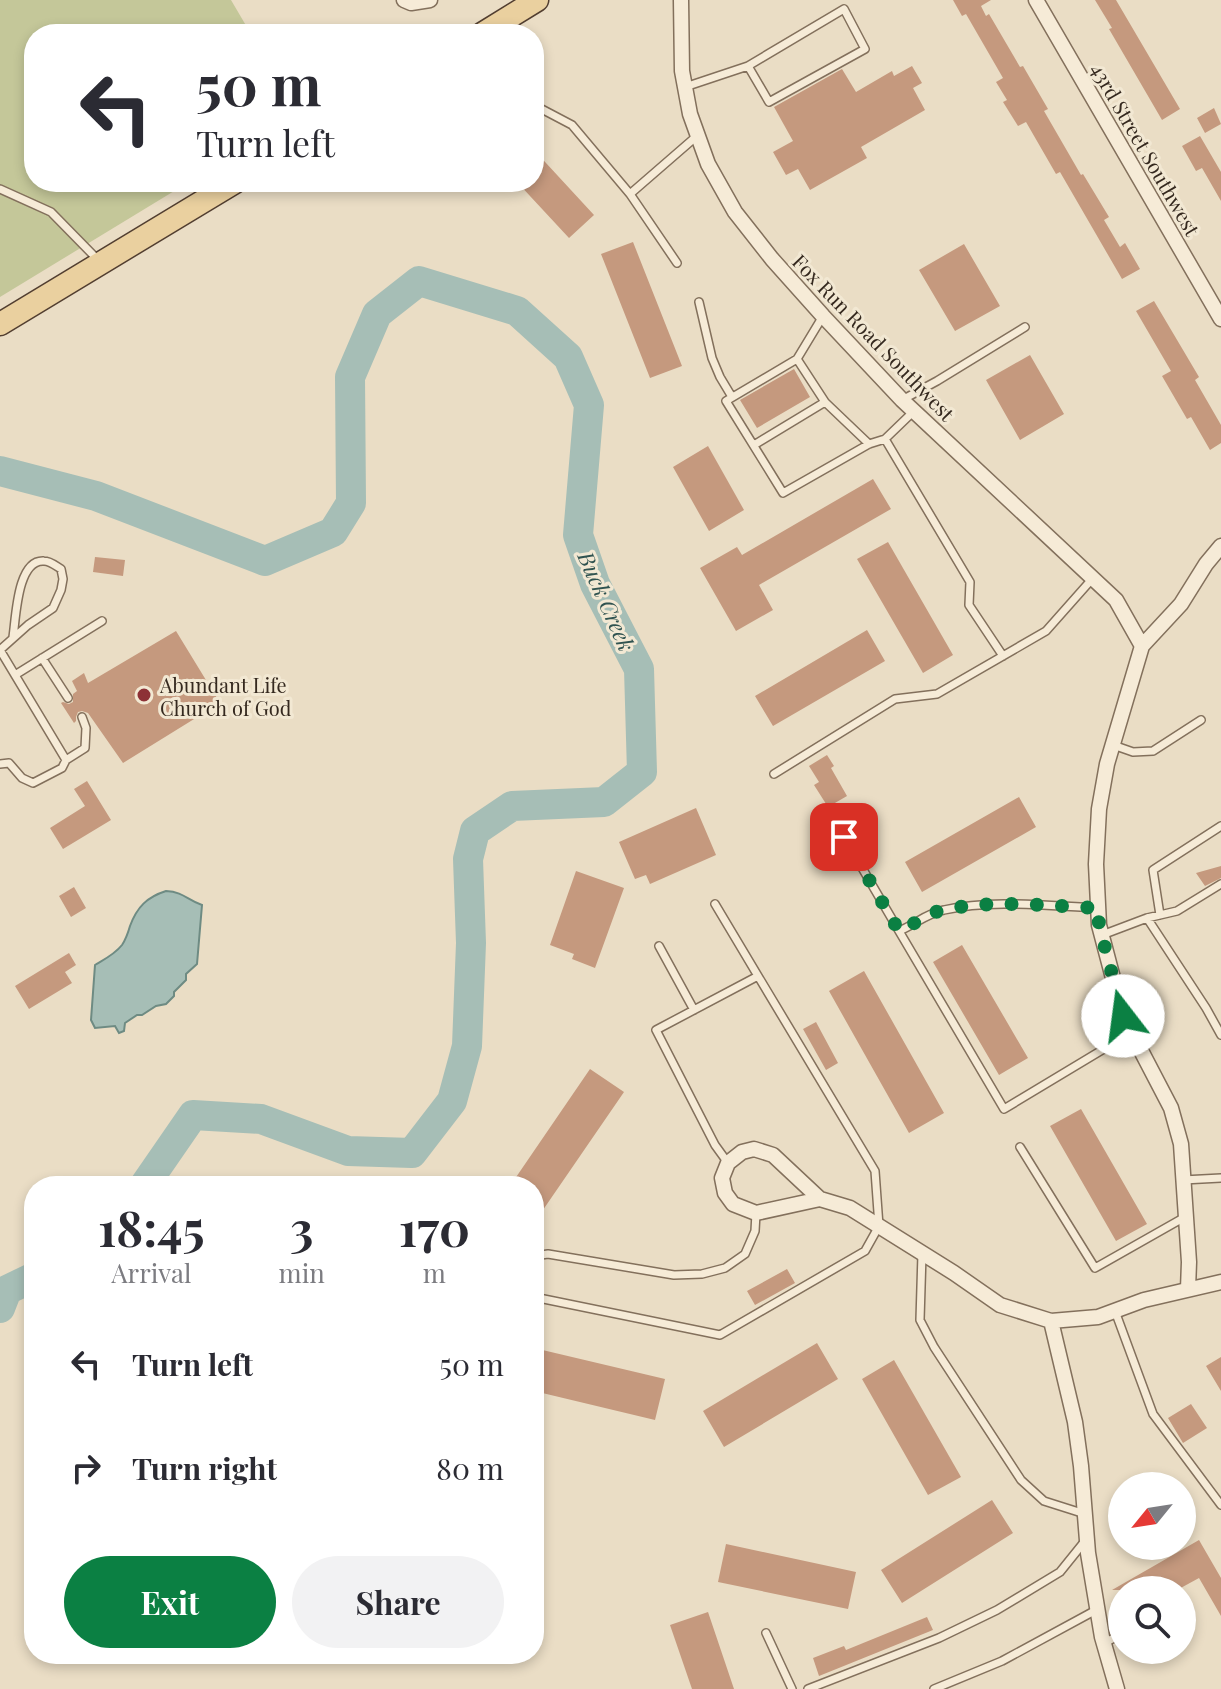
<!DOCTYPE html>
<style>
:root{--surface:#fff;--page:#f2f2f3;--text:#2b2b33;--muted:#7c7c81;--accent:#0b8043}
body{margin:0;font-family:"Playfair Display",serif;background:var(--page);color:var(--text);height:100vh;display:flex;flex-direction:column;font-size:30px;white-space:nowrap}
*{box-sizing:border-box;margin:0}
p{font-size:26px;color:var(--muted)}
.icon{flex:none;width:44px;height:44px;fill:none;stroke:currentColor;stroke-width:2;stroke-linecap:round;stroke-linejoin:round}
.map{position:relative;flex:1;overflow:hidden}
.drawer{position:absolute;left:24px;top:1176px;width:520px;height:488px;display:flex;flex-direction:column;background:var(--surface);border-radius:32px;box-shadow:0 4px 12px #0003}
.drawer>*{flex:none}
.top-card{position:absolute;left:24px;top:24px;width:520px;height:168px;border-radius:32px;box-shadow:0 4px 12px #0003;background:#fff;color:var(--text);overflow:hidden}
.needle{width:52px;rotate:240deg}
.controls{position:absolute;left:1108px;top:1472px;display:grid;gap:16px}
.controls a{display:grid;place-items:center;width:88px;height:88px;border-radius:50%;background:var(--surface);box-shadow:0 4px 12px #0003;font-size:40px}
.pin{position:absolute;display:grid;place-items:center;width:68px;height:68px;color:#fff;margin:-34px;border-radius:16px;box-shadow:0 4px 12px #0006}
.me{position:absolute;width:88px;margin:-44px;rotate:345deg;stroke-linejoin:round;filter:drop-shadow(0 0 6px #0008)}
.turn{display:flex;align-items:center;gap:28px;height:168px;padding:0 40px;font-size:36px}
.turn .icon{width:104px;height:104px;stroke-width:2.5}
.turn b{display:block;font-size:56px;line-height:68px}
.eta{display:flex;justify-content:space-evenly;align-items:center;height:136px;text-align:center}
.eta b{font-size:48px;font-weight:700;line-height:56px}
.cta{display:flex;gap:16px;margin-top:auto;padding:16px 40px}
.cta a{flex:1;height:92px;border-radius:48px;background:var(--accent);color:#fff;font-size:32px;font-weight:700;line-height:92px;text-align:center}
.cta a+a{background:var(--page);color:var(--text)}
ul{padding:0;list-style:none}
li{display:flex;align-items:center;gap:24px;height:104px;padding:0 40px}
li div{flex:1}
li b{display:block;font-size:30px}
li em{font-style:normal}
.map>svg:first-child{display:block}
.green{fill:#c4c799}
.water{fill:#a6beb6;stroke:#6e8b83;stroke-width:2}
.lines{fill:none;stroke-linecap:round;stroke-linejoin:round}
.river{stroke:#a6beb6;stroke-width:30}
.building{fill:#c5997e}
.service-casing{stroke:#83705c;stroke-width:10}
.minor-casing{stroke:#83705c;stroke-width:17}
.primary-casing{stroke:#523e30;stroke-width:25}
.service{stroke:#f6ebd7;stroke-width:7}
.minor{stroke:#f6ebd7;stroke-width:14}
.primary{stroke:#ead09f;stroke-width:22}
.route{stroke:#0b8043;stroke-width:14;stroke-dasharray:0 25.2}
.poi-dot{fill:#8d3136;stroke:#f2e8d3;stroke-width:3}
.labels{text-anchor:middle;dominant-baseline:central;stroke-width:6;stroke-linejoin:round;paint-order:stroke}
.street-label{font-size:20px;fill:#35291f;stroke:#f2e8d3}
.poi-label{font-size:20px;fill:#35291f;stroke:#f2e8d3;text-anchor:start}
.water-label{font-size:22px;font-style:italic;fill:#305350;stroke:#f2e8d3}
</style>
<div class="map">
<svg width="1221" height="1689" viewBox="0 0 1221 1689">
<rect width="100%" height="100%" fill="#eaddc5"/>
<!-- green -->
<path class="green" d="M0 0H231L251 34H34V182H189L0 297Z"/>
<!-- water -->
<path class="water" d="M166 891C184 892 187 900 202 905L197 964 186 974V980L174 992V996L166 1004 156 1006 142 1015H137L125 1023 124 1031 119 1033 115 1026 95 1028 91 1020 95 965C105 959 115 954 122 945 126 939 128 933 130 926 137 907 147 897 166 891Z"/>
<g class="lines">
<!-- river -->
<path class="river" d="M0 471 96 496 265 561 333 532 351 503 350 377 377 314 419 281 517 311 568 357 589 405 578 535 595 584 639 669 642 772 604 802 512 806 475 831 468 859 471 943 467 1046 452 1101 412 1153 348 1151 261 1119 193 1115 144 1186
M0 1308 7 1290 34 1277"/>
</g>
<!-- building -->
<path class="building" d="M953 0H991L981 6 986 16 989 14 1020 67 1023 66 1048 109 1044 111 1081 175 1083 174 1109 217 1104 220 1120 247 1125 243 1140 269 1122 279 1060 172 1056 174 1026 122 1018 126 1003 102 1007 100 996 82 1003 78 966 14 962 16Z
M1095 0H1116L1180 109 1162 120 1109 29 1112 28Z
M912 66 922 83 913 88 925 110 861 147 867 158 810 190 798 169 786 175 773 152 793 141 774 107 842 69 856 92 892 71 894 76Z
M1214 108 1221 124 1205 133 1197 118Z
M1200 136 1221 172V201L1202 168 1196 171 1182 146Z
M534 150 594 215 569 238 517 182H534Z
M633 242 682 366 650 378 601 254Z
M964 244 1000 306 955 331 919 270Z
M1154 301 1199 377 1195 380 1221 425V443L1210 450 1191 417 1187 419 1162 376 1171 371 1136 311Z
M1030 355 1064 414 1020 440 986 380Z
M794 369 810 397 757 428 740 400Z
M708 446 744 510 709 531 673 467Z
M873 479 891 509 759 585 773 610 736 631 700 568 737 547 742 555Z
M888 542 953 655 923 673 857 559Z
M95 557 125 560 123 576 93 572Z
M867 630 885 661 773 726 755 696Z
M176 631 220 703 123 763 88 713 82 711 78 712 76 717V721L74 723 61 703 63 702 69 704 73 702V694L77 691 72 681 84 673 88 683Z
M827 755 834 766 831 768 847 796 828 807 814 785 819 782 809 766Z
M87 781 111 820 63 849 50 828 85 806 74 789Z
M1019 797 1036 827 922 892 905 862Z
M696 808 716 855 650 884 646 875 635 879 619 842Z
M1221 866V878L1205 886 1196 873Z
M576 871 624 888 595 968 572 959 574 954 550 945Z
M74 887 86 908 71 917 59 896Z
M962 945 1028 1058 999 1075 933 962Z
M69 953 76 965 65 972 72 983 29 1009 15 986Z
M864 971 944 1113 909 1133 829 991Z
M816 1022 838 1063 826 1070 803 1029Z
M590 1069 624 1092 534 1223V1186H510Z
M1081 1109 1147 1224 1116 1241 1050 1126Z
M787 1269 795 1283 755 1305 747 1291Z
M817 1343 838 1379 724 1447 703 1411Z
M534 1348 665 1379 655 1420 534 1391Z
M1221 1357V1391L1206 1366Z
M894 1360 961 1477 928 1495 862 1379Z
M1191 1404 1207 1428 1183 1443 1168 1418Z
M992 1500 1013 1533 902 1603 881 1570Z
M1199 1540 1221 1578V1616L1199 1578 1177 1590H1112Z
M726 1544 856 1572 848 1609 718 1582Z
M708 1612 734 1689H692L670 1625Z
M927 1617 933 1630 819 1676 813 1658 844 1646 846 1650Z"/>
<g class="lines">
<defs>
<path id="service" d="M685 87 748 66 844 9 865 49 769 102 748 66
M534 105 572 125 630 194 698 135
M0 189 51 212 99 261
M630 194 677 263
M699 302 712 358 720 377 732 397
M823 316 797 359 726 401 783 493 869 444 885 439
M902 400 937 381 1025 327
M825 402 869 444
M913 412 885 439 970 582 969 605 1003 656
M754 445 825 402 797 359
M0 650 28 625 53 608 61 590 63 579 61 569C56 566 50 561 44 561 17 559 16 618 13 637
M0 650 66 760 62 768 33 783 22 778 9 763 0 764
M42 658 68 698
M15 675 102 621
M1113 745 1133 752 1153 751 1201 720
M66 760 85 748 86 728 82 717
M774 774 895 699 937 694 1046 631 1093 578
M844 837 899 931C914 925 927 913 944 910 992 899 1048 906 1098 908
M715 904 758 976
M1160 915 1153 870 1221 826
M1147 918 1206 1008 1221 1035
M899 931 1004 1109 1132 1032
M1102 935 1147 918 1177 911 1221 884
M659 946 694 1010
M1020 1147 1095 1268 1185 1217
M1183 1180 1221 1178
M922 1254 920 1320 934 1347 1021 1480 1044 1501 1085 1514
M534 1256 548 1254 674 1275 702 1274 725 1268 745 1254 755 1231 756 1213
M534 1297 720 1335 865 1251 879 1226 875 1171 758 976 656 1030 715 1145 728 1163
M1115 1311 1153 1414 1221 1505
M766 1633 792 1689
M1104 1643 1122 1634
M808 1689 939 1638 997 1610 1060 1572 1085 1541
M934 1689 1002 1661 1098 1609"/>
<path id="minor" d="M404 0 411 3 430 0
M681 0 682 71 690 114 708 164 735 212 772 259 823 316 902 400 1116 600 1142 646
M1036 0 1221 319
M820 1199 756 1213 733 1204 725 1193 722 1178 728 1163 742 1152 754 1149 773 1155 820 1199 850 1208 954 1273 1000 1305 1051 1321 1098 1317 1144 1300 1221 1282
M1188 1289 1189 1262 1181 1144 1171 1108 1123 1016 1099 925 1096 864 1099 809 1107 764 1142 646 1181 604 1206 564 1221 546
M1051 1321 1075 1422 1081 1466 1088 1553 1102 1637 1117 1689"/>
<path id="primary" d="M482 34 537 0
M0 324 235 182"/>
</defs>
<!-- service casing -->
<use href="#service" class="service-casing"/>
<!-- minor casing -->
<use href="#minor" class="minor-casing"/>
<!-- primary casing -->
<use href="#primary" class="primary-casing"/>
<!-- service -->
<use href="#service" class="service"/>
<!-- minor -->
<use href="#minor" class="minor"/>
<!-- primary -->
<use href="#primary" class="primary"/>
</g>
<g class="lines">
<!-- route -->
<path class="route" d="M844 837 899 931C914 925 927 913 943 910 991 899 1049 906 1098 908L1099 925 1123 1016"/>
</g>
<!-- markers -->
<circle class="poi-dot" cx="144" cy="695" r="8"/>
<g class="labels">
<!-- street labels -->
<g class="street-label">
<text transform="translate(1146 149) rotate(60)">43rd Street Southwest</text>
<text transform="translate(874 337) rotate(46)">Fox Run Road Southwest</text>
</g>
<!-- poi labels -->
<g class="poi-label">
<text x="160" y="684">Abundant Life<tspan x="160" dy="23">Church of God</tspan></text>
</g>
<!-- water labels -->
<g class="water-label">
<text transform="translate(607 601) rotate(66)">Buck Creek</text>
</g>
</g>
</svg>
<div class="controls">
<a><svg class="needle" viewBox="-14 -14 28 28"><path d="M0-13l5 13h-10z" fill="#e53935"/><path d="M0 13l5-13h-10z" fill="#7c7c81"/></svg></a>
<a><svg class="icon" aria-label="search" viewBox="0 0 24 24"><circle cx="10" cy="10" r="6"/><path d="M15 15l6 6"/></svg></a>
</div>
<div class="pin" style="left:844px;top:837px;background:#d93025"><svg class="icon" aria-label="arrive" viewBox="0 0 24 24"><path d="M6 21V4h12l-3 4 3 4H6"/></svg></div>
<svg class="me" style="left:1123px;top:1016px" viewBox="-20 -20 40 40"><circle r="19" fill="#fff"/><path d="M0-13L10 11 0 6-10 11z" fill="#0b8043"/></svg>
<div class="top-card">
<div class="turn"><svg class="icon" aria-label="left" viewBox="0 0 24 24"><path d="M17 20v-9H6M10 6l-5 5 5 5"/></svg><div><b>50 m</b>Turn left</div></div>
</div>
<section class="drawer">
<div class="eta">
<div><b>18:45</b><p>Arrival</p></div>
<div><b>3</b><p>min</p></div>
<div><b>170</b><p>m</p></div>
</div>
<ul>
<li><svg class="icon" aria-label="left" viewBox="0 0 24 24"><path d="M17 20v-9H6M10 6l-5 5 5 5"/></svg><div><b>Turn left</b></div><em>50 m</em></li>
<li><svg class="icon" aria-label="right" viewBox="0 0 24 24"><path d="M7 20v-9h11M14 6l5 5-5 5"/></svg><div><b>Turn right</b></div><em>80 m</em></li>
</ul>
<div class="cta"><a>Exit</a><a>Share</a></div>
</section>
</div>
